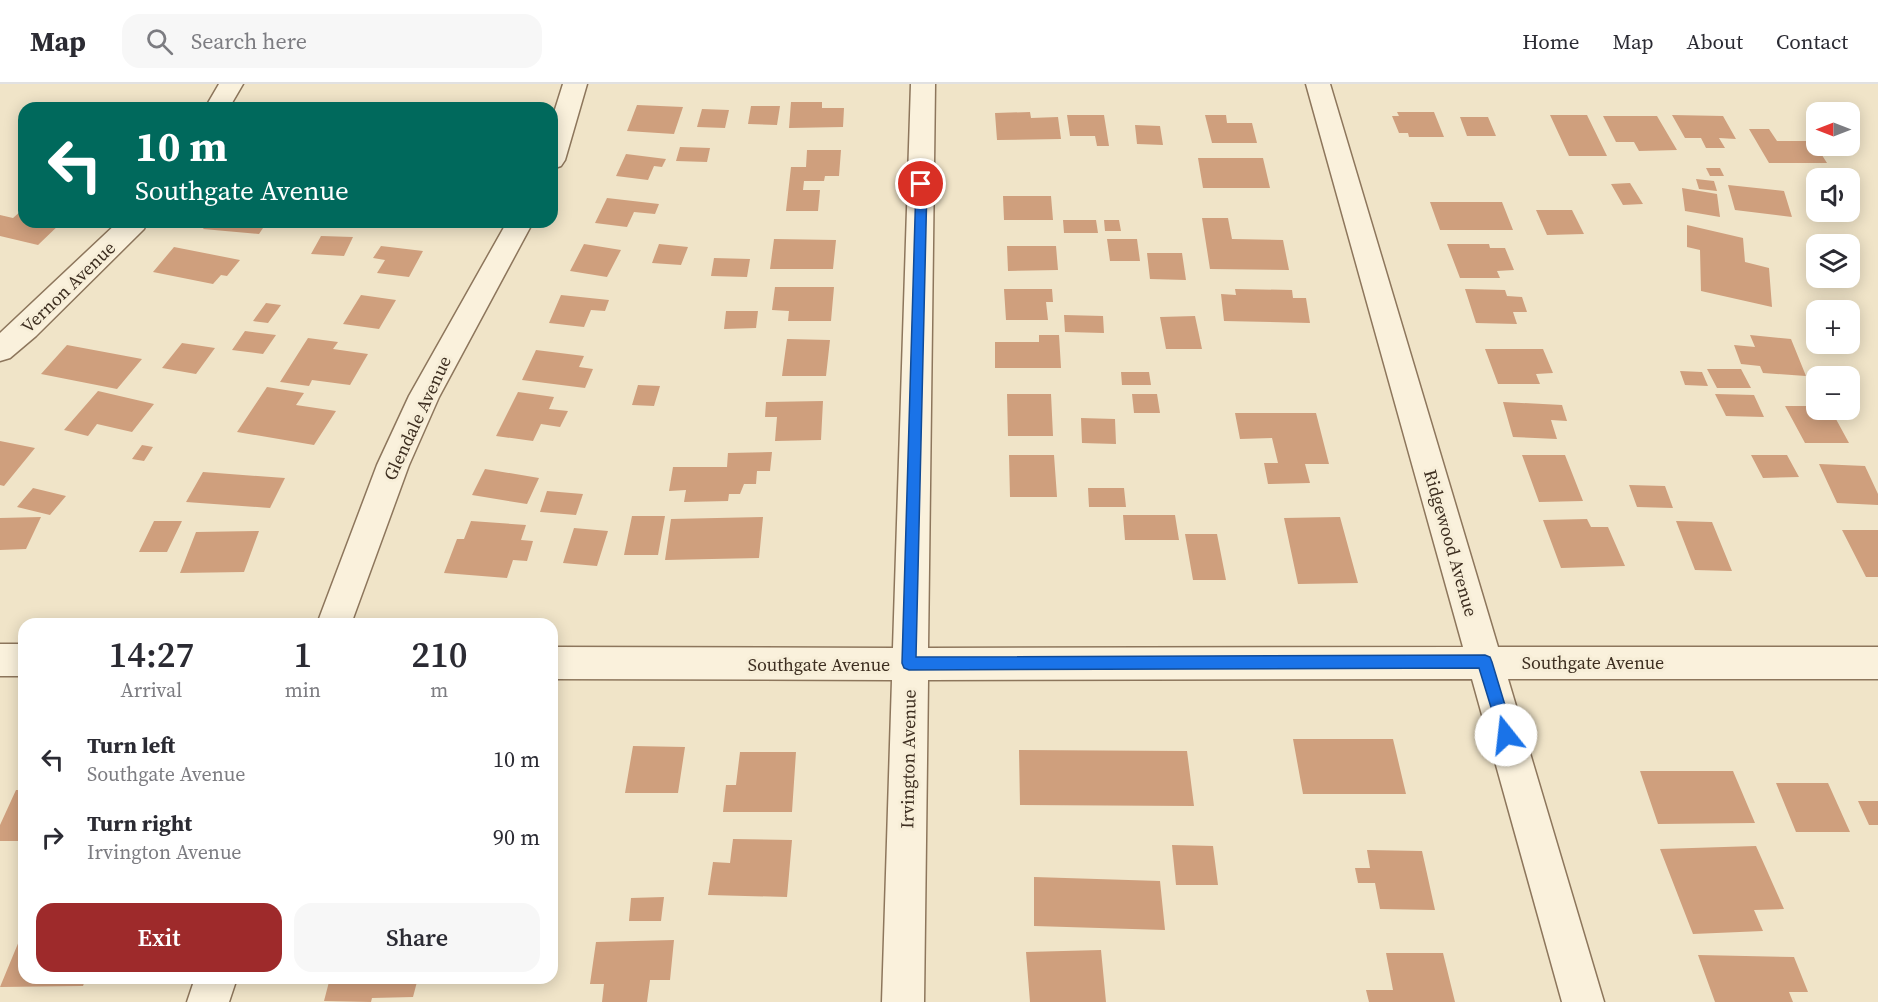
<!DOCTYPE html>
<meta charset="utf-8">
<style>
:root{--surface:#fff;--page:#f7f7f7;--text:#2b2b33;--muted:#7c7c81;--line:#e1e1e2;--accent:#9e2a2b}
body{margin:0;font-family:"Source Serif 4",serif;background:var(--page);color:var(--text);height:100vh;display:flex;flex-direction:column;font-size:22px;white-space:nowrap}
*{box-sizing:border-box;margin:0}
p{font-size:20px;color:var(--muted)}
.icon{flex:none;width:33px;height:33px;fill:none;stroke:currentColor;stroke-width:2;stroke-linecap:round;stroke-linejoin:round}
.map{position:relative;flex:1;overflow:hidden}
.panel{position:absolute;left:18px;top:534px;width:540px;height:366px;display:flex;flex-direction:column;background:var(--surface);border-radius:18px;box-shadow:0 3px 15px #0003}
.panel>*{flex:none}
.hud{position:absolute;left:18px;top:18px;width:540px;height:126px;border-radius:18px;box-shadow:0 3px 15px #0003;background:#00695c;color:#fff;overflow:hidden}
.needle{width:39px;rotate:270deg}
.controls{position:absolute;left:1806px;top:18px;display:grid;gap:12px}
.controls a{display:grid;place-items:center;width:54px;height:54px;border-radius:12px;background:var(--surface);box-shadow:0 3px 15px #0003;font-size:30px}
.pin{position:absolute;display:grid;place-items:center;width:51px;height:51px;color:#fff;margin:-26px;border:3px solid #fff;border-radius:50%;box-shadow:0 2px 6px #0007}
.me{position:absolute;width:66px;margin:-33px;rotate:344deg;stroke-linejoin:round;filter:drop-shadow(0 0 4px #0008)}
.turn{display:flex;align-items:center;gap:21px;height:126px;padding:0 18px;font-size:27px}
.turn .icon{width:78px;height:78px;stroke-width:2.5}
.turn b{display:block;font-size:42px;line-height:51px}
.eta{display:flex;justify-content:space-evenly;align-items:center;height:102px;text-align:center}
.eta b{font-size:36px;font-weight:600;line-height:42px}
.action{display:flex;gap:12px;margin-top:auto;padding:12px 18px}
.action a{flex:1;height:69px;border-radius:18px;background:var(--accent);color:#fff;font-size:24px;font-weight:600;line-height:69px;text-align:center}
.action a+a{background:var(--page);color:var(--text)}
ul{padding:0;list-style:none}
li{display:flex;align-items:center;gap:18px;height:78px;padding:0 18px}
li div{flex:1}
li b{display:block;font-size:22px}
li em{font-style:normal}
header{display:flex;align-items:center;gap:36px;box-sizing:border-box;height:84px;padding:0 30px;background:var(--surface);border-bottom:2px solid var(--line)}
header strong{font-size:28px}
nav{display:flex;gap:33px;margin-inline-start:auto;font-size:21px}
.search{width:420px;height:54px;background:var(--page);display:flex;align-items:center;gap:15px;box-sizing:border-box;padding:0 21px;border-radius:18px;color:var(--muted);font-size:22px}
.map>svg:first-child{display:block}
.building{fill:#cf9f7d}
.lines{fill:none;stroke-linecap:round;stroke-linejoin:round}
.street-casing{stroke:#8d765c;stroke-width:3}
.street{fill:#faf1dc;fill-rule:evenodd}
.route{fill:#1a73e8;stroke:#114b97;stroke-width:1.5}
.labels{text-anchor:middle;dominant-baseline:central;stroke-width:6;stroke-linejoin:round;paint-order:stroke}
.street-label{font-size:18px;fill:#3d2e20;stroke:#f7eed8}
</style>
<header>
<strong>Map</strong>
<div class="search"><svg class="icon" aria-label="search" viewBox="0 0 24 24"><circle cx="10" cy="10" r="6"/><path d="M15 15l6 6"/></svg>Search here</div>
<nav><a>Home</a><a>Map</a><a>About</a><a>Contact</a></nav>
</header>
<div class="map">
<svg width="1878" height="918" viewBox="0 0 1878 918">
<rect width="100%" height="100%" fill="#f0e4c8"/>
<!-- building -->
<path class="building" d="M791 18H822V24H844L843 43 789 44Z
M637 21 683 23 674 50 627 47Z
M751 22H780L777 41 748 40Z
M702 25 729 26 725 44 697 43Z
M1030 28 1031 34 1058 33 1061 55 997 56 995 29Z
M1397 28H1434L1444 53H1409L1408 49H1399L1392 32H1399Z
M1067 31H1104L1109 62H1097L1095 52H1070Z
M1205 31H1226L1227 39H1252L1257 59H1212Z
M1550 31H1587L1607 72H1569Z
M1672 31 1723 32 1736 55 1719 54 1725 64H1706L1701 54H1685Z
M1603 32H1657L1677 66 1639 67 1634 58H1616Z
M1460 33H1488L1496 52H1467Z
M1135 41 1160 42 1163 61 1137 60Z
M1749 45H1769L1777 57H1813L1827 79H1769Z
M680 63 710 64 707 78 676 77Z
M807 66H841L839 92H825L824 97H804L803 106H820L818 127H786L791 83H806Z
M626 70 666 75 662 83 654 82 648 96 616 92Z
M1198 74H1263L1270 104H1203Z
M1706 84H1720L1724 92H1710Z
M1696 95 1714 97 1717 107 1699 105Z
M1630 99 1643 120 1623 121 1611 100Z
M1728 101 1784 107 1792 133 1735 126Z
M1682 104 1717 110 1720 133 1685 127Z
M1003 112H1051L1053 136H1004Z
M607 114 659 120 655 130 634 128 627 143 595 139Z
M1430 118H1502L1513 146H1440Z
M1536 126H1572L1584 150 1547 151Z
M21 127H24V138H62L38 161 0 152V131L13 134Z
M1202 134H1228L1232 155 1283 156 1289 186 1210 185Z
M1063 136H1096L1098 149H1064Z
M1104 136H1119L1121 147H1105Z
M208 138H267L259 150 203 145Z
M1687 141 1743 154 1745 178 1769 184 1772 223 1701 207 1700 166 1687 163Z
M321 152 353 153 344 172 311 170Z
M774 155 836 156 833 185H770Z
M1107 155H1137L1140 177H1110Z
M584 160 621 166 607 193 570 187Z
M659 160 688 163 681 181 652 179Z
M1447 160H1489L1490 164H1505L1514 186 1497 187 1500 194H1460Z
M381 162 423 167 409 193 377 189 385 176 373 174Z
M1007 162H1056L1058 186 1008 187Z
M174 163 240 176 227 192 221 191 213 200 153 188Z
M1147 169H1182L1186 196 1150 195Z
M714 174 750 175 747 193 711 192Z
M775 203H834L831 237H788L789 227 772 226Z
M1004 205H1052L1053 218H1046L1048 236H1006Z
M1235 205 1292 206 1293 214H1306L1310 239 1224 237 1221 210 1236 211Z
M1465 205 1505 206 1507 212 1522 213 1527 228H1513L1517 240 1476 239Z
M361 211 396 216 379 245 343 240Z
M561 211 609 216 605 227 591 226 584 243 549 239Z
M266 219 281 221 268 239 253 237Z
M726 227H758L756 244 724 245Z
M1064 231 1103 232 1104 249 1065 248Z
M1195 232 1202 265H1166L1160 233Z
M245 247 276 251 263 270 232 266Z
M1039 251H1059L1061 284H995V258H1039Z
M1750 251 1791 255 1806 292 1763 289 1760 282 1741 280 1734 261 1755 263Z
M308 254 338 258 333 265 368 270 350 301 312 296 309 302 280 298Z
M787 255 830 256 826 292H782Z
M182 259 215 264 196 290 162 284Z
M67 261 142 275 117 305 41 290Z
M1485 265H1543L1553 289 1536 290 1540 300H1498Z
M536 266 584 272 579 283 593 285 585 304 522 296Z
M1707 285H1741L1751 304H1717Z
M1680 287 1702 288 1708 302 1685 301Z
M1121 288H1149L1151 301H1122Z
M638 301 660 302 654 322 632 321Z
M267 303 304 309 296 321 336 327 314 361 237 348Z
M98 307 154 320 132 348 97 340 88 352 64 346Z
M518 308 554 313 549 325 568 327 560 343 541 340 533 357 496 352Z
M1007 310H1051L1053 352H1008Z
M1132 310H1157L1160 329H1134Z
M1715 310 1754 311 1764 333 1726 332Z
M823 317 821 356 775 357 777 333H765L766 318Z
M1503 318 1562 321 1567 337 1551 336 1557 355 1513 353Z
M1785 322H1816V326H1831L1849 359H1805Z
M1235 329H1316L1329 380H1305L1310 399 1268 400 1264 379H1278L1272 354 1240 355Z
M1081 334 1115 335 1116 360 1082 359Z
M0 357 35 364 4 402 0 401Z
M142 361 153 363 144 377 132 375Z
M772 368 770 387H757L756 400H744L740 410H729L728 417 684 418 686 406 669 407 673 383H727L728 369Z
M1009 371H1054L1057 413H1010Z
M1522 371H1565L1583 417 1539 418Z
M1751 371H1787L1799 393 1763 394Z
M1819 380 1865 382 1878 410V421L1837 419Z
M485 385 539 394 527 420 472 411Z
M203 388 285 394 270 424 186 418Z
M1629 401 1665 402 1673 424 1637 423Z
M33 404 66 412 50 431 17 423Z
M1088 404H1124L1126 423H1089Z
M547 407 583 410 576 431 540 428Z
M1123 431H1175L1179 456H1125Z
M632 432H665L658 471H624Z
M41 433 26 465 0 466V434Z
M763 433 759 474 665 476 671 435Z
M1340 433 1358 499 1298 500 1284 434Z
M1587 435 1591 443H1608L1625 482 1561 484 1543 436Z
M154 437H182L167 468H139Z
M471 437 526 441 521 456 533 457 527 477 513 476 507 494 444 489 457 455H464Z
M1676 437 1712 438 1732 487 1695 486Z
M574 444 608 447 597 482 563 479Z
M1842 446H1878V493H1866Z
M259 447 244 488 180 489 196 448Z
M1185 450H1217L1226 496H1193Z
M1293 655H1393L1406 710H1303Z
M633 662 685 663 678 709H625Z
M1019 666 1187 667 1194 722 1020 721Z
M740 668H796L792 728H723L726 701H736Z
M1640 687H1733L1755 739 1658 740Z
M1776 699H1828L1850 748H1796Z
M16 706H24V757H0V741Z
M1858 717H1878V741H1869Z
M733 755 792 756 787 813 708 811 713 778 730 779Z
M1172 761 1213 762 1218 801H1176Z
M1756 762 1784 825 1754 826 1763 847 1693 850 1660 765Z
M1367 766 1422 767 1435 826 1380 825 1375 799H1358L1355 784H1370Z
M1034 793 1160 797 1165 846 1034 842Z
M664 813 661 837H629L631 814Z
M24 845V894H86L83 902 0 903Z
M674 856 670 896H650L647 918H602L604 900H590L596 858Z
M1101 866 1106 918H1030L1026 868Z
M1386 869H1443L1455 918H1369L1366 906H1393Z
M1698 871 1794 873 1808 908H1789L1793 918H1715Z
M330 894H418L413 913 372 914 371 918 324 917Z"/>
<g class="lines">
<defs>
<path id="street" d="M219 0H243L229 24H205Z
M563 0H587L565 76 561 82 552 85V35Z
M911 0H935L928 564 1463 563 1306 0H1330L1498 563H1878V595H1508L1604 918H1562L1472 595 928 596 924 918H882L892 596 552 595V563L893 564Z
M118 138H147L144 145 36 252 10 274 0 277V249Z
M507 138H533L439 313 409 381 351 540H317L377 381 409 312Z
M0 560H24V592H0Z
M195 894H237L229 918H187Z"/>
</defs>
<!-- street casing -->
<use href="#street" class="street-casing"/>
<!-- street -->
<use href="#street" class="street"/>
</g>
<!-- route -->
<path class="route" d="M921 96 927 100 916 573 1485 571 1490 573 1492 578 1514 651 1511 656 1506 658 1501 656 1479 584 909 586 904 584 902 579 916 100Z"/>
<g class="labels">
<!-- street labels -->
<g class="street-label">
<text transform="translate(68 203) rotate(-44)">Vernon Avenue</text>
<text transform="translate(417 334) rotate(-65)">Glendale Avenue</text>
<text transform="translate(1451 459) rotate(74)">Ridgewood Avenue</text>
<text x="1593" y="578">Southgate Avenue</text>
<text x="819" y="580">Southgate Avenue</text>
<text transform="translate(908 675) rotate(-89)">Irvington Avenue</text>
</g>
</g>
</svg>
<div class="controls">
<a><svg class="needle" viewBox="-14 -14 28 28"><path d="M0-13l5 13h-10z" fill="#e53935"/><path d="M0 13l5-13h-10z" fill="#7c7c81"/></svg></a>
<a><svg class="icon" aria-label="sound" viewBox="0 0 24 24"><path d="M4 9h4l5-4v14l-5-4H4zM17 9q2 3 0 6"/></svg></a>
<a><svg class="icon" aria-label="layers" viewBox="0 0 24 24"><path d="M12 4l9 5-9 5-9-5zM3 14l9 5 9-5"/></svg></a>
<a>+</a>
<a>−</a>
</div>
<div class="pin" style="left:921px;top:100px;background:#d93025"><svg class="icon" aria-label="arrive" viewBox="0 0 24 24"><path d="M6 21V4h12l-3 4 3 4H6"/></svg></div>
<svg class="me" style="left:1506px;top:651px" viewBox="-20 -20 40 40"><circle r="19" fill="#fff"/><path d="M0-13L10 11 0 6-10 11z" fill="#1a73e8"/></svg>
<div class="hud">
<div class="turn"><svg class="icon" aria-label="left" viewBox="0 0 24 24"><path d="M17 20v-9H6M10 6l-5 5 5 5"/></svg><div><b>10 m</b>Southgate Avenue</div></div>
</div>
<section class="panel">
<div class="eta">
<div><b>14:27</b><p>Arrival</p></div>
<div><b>1</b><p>min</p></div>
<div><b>210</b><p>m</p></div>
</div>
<ul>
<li><svg class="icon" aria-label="left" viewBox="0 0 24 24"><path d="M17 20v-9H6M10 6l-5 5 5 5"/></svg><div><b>Turn left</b><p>Southgate Avenue</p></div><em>10 m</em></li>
<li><svg class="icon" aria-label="right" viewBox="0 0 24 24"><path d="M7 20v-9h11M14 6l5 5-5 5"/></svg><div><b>Turn right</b><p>Irvington Avenue</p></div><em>90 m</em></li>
</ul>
<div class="action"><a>Exit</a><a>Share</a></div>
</section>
</div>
